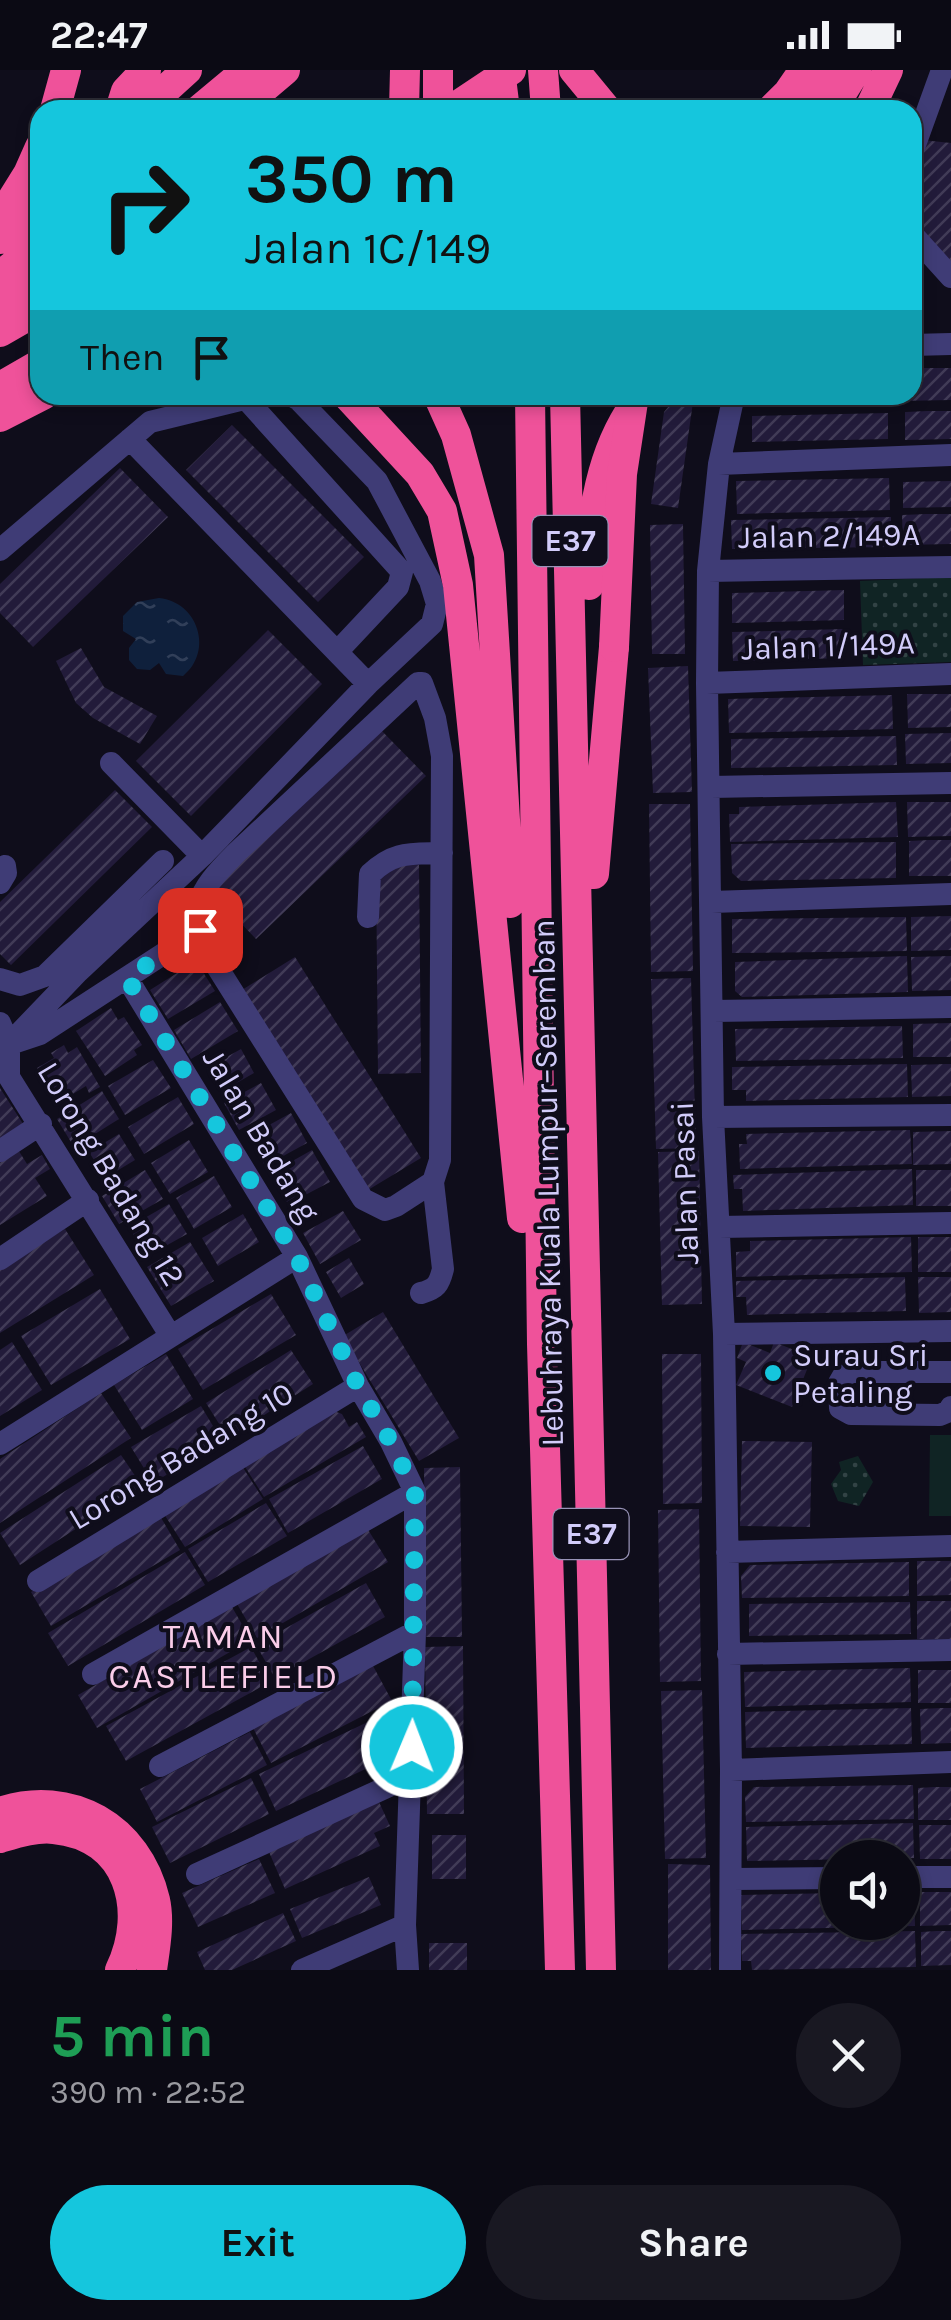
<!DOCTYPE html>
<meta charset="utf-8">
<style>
:root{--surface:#0b0a14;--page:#191822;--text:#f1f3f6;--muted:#9a9aa0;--line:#2b2b34;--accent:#15c6dd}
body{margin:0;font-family:Karla,sans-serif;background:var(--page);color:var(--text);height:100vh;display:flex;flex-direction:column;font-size:38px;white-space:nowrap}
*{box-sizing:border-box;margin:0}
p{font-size:32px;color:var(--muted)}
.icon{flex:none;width:55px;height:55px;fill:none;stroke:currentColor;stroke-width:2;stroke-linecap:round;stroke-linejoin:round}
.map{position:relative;height:1900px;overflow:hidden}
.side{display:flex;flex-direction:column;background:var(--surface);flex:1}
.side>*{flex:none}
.banner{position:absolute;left:30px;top:30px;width:892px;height:305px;border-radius:30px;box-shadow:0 5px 15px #0003,0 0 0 2px var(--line);background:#15c6dd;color:#111;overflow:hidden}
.tools{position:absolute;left:820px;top:1770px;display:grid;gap:20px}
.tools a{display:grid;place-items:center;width:100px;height:100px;border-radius:50%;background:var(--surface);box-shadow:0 5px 15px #0003,0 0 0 2px var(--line);font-size:50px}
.pin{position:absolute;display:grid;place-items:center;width:85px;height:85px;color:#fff;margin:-42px;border-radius:20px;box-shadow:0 5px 15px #0006}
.me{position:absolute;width:110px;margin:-55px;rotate:1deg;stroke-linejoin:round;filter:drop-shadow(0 0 8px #0008)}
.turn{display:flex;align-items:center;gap:35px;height:210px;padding:0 50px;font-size:45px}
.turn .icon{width:130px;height:130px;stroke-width:2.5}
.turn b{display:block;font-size:70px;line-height:85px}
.then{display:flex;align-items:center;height:95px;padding:0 50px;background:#0003;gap:20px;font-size:38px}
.round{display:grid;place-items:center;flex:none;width:105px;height:105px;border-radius:52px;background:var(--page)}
.head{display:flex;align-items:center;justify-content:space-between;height:170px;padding:0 50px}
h1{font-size:60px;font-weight:700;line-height:75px;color:#1e9e55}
.cta{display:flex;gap:20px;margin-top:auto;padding:20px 50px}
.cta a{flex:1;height:115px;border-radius:60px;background:var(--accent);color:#111;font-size:40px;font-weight:700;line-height:115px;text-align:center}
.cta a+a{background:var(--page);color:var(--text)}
.status{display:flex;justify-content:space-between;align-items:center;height:70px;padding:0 50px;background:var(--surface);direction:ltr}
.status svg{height:28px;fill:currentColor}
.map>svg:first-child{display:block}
.green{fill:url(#green-dots)}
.pitch{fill:#102424}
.water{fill:url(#water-ripples)}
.building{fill:url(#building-hatch)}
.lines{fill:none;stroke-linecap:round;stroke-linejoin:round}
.minor{stroke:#3f3c76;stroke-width:22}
.highway{stroke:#ef529a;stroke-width:30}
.highway-bridge{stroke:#ef529a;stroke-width:30}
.route{stroke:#15c6dd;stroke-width:18;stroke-dasharray:0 32.4}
.poi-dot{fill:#15c6dd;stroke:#0f0d1b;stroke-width:4}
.labels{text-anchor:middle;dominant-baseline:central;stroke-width:8;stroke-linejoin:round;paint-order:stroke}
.shield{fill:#0f0d1b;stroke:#9893b7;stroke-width:2.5}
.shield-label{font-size:30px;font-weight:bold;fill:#d2ccfa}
.street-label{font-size:32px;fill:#d2ccfa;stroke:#0f0d1b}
.poi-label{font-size:32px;fill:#d2ccfa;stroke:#0f0d1b;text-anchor:start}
.neighbourhood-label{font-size:35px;letter-spacing:2.5px;fill:#facde9;stroke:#0f0d1b}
</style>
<div class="status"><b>22:47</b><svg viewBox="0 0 49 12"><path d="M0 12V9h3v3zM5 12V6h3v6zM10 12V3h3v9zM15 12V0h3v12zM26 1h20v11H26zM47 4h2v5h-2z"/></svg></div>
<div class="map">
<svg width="951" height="1900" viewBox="0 0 951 1900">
<defs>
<pattern id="green-dots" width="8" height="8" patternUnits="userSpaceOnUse" patternTransform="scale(2.5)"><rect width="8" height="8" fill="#102424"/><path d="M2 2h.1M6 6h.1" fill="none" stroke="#324345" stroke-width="1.8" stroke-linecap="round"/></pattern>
<pattern id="water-ripples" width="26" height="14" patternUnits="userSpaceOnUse" patternTransform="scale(2.5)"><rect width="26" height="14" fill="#0f203c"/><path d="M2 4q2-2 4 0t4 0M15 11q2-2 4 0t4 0" fill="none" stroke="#313f59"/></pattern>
<pattern id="building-hatch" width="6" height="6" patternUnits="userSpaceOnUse" patternTransform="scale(2.5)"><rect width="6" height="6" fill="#221b3a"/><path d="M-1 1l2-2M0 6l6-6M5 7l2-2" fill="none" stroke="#413b57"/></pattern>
</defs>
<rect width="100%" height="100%" fill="#0f0d1b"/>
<!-- green -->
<path class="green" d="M951 507V592L863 595 860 511Z
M858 1386 873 1412 859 1436 838 1431 831 1414 841 1400 839 1392Z"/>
<!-- pitch -->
<path class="pitch" d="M930 1365H951V1446H929Z"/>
<!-- water -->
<path class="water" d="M159 528C198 532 214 581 183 606L166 604 159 593 150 600 137 599 129 590V578L136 569 123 561V546L137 532Z"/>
<!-- building -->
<path class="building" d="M922 70 951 73V213L912 174Z
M912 298H951V330L901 331V325H912Z
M678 325H694L678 438 651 434 664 342Z
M743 325H887L888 332 743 336Z
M928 341H951V369L905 370V342Z
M888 343V369L752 372V346Z
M232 355 364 487 318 532 186 400Z
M120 398 168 447 33 577 0 543V514Z
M889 408 890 440 737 444 736 411Z
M951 411V437L903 438V412Z
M926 444H951V474L903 475 902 445Z
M891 447V477L732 479 731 450Z
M683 454 685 584H652L650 455Z
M844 520V550L732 553V523Z
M843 559 844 588 733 591 732 562Z
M268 560 322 614 191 746 136 691Z
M81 578 104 617 157 646 140 674 93 648 76 633 56 591Z
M688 596 692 722 653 723 648 598Z
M907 624H951V657L908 658Z
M892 625 893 659 729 663 728 629Z
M380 659 426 706 256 869 210 821Z
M951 663V693L906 694 905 664Z
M896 666 897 695 731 698V669Z
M115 720 152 757 11 895 0 884V832Z
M896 732 898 767 730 772 729 744H739V737Z
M907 732H951V766L908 767Z
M649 734H690L693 901 651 902Z
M929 770H951V806H909V771Z
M896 772V808L741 811 732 803 731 774Z
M376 795H419L421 1003 378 1004Z
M951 846V880L911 881V847Z
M906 847 907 881 732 883V849Z
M907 886 908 922 742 927 735 921V892Z
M951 886V920L912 921 911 887Z
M295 887 421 1088 363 1123 237 923Z
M196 891 215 921 168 949 150 920Z
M691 908 696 1078 656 1079 651 909Z
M220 932 238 961 191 989 174 960Z
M111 938 118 950 124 947 142 975 134 980 137 985 105 1006 76 961Z
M951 953V987H913V954Z
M902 956 903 988 736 991 735 959Z
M64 975 68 983 77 977 100 1017 89 1023 86 1016 58 1033 37 998 54 988 51 983Z
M241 979 254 1003 221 1022 207 998Z
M153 990 171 1018 125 1045 108 1016Z
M907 994 908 1027 746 1031V1020H732V997Z
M946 994H951V1026L912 1027 911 995Z
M261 1013 276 1040 239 1060 224 1033Z
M0 1018 25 1057 0 1073Z
M102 1021 119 1049 74 1077 57 1049Z
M178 1027 194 1054 144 1084 128 1057Z
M291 1043 307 1073 265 1096 249 1066Z
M910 1060 912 1094 740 1099 739 1074H747L746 1064Z
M951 1061V1094L913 1095V1062Z
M119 1064 135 1090 105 1108 89 1082Z
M189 1070 208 1102 170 1124 151 1093Z
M17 1078 27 1094 42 1085 50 1099 35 1108 47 1126 0 1155V1089Z
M312 1080 330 1112 288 1134 271 1103Z
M699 1081 702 1234 662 1235 658 1082Z
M912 1099 913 1135 743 1141 742 1119H734L733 1105Z
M145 1100 163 1129 119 1154 102 1126Z
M916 1100H951V1136H916Z
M214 1106 232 1137 194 1159 176 1128Z
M169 1134 187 1164 146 1187 129 1157Z
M343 1141 361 1170 320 1194 303 1163Z
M243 1144 259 1172 218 1196 202 1168Z
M65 1159 94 1205 0 1263V1199Z
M911 1167 912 1202 736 1207V1182L750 1181V1171Z
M918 1167H951V1202H918Z
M190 1172 214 1211 171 1236 147 1197Z
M349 1188 364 1214 341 1228 326 1202Z
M905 1207 906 1241 747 1245 746 1227H736V1211Z
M918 1207H951V1242L919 1243Z
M100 1219 130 1269 51 1315 21 1266Z
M271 1224 296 1265 203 1320 178 1279Z
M383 1242 459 1368 419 1391 343 1266Z
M12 1272 42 1320 0 1346V1280Z
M743 1272 770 1283 774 1272 812 1287 792 1337 736 1315 746 1292 737 1288Z
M291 1280 313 1314 228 1368 206 1333Z
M166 1284 193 1329 142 1360 114 1315Z
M662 1284H701L702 1433 663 1434Z
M101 1323 131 1368 0 1453V1389Z
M201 1336 222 1371 153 1413 131 1377Z
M331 1340 342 1344 349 1357 357 1352 366 1367 264 1427 242 1392Z
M742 1371 812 1372 810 1457 740 1456Z
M363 1376 382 1409 288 1463 269 1429Z
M121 1385 142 1416 20 1495 0 1463Z
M242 1396 263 1429 185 1477 164 1444Z
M460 1397 462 1567H426L424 1398Z
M266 1433 287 1466 208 1512 188 1479Z
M699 1439 701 1611 660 1612 658 1440Z
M160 1446 180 1480 51 1556 31 1522Z
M367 1458 388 1492 257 1568 237 1534Z
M185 1482 205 1515 68 1596 48 1563Z
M917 1491H951V1525L917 1526Z
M909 1492V1526L742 1528 741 1506 750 1495Z
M366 1513 385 1547 275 1608 256 1575Z
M917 1531H951V1569H917Z
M910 1532 911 1564 749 1566V1534Z
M232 1537 251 1570 97 1658 78 1625Z
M463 1576 464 1744H427L425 1577Z
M251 1577 270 1612 126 1691 106 1656Z
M372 1594 392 1631 271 1693 252 1656Z
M910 1598 911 1632 745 1637 744 1602Z
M918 1600H951V1633H918Z
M702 1620 706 1788 665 1789 661 1621Z
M911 1638 912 1674 746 1678 745 1642Z
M941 1638H951V1673L921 1674 920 1639Z
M376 1648 387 1664 384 1665 386 1670 381 1672 389 1688 276 1741 259 1704Z
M250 1662 267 1695 157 1752 140 1719Z
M251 1708 269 1744 170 1793 152 1757Z
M913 1715 914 1749 746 1752 745 1727 754 1717Z
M934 1717H951V1750H918V1718Z
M379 1732 390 1756 374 1763 380 1776 285 1819 269 1782Z
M913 1753 914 1788 747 1791 746 1757Z
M919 1755H951V1789H920Z
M432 1765H466V1809H432Z
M259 1789 275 1823 198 1857 182 1823Z
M668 1794 710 1795 711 1900H668Z
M369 1807 381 1835 302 1868 290 1839Z
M914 1821 915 1856 742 1860 741 1825 838 1823V1852H902V1822Z
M920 1822H951V1855L920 1856Z
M283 1843 296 1871 232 1900H205L197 1882Z
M915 1861 916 1897 752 1900 751 1891H742L741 1864Z
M937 1861H951V1895L921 1896V1862Z
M429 1873H467V1900H429Z"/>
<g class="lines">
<!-- minor -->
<path class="minor" d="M912 83 942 0
M912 164 951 207
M912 275 951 274
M290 325 299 330 377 411 430 511 437 534 432 554 368 614
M245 328 402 502 398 517 337 582
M719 394 951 385
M0 480 150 352 257 326
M708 501 951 497
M418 613H422L435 648 442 686 440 1090 433 1112 396 1136 385 1140 363 1129 214 892C189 835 194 826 236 783Z
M707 613 951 604
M111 693 202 786
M711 717 951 713
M0 813 6 803 5 796
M712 832 951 824
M368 847 370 804C394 781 410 784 442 783
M127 908 297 1187 358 1316 391 1372 415 1422V1562L405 1855 408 1900
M0 909 20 915 45 906 163 791
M713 941 951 937
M0 953 9 974V1007L170 1265
M16 972 40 964 200 860
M9 974 78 902 202 786 368 614 130 369
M713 1047 951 1045
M0 1081 41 1054
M719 1157 951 1153
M0 1189 88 1130
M421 1223C436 1219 439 1215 443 1199L433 1112
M724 1264 951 1261
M951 1302H852L843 1306 839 1313 840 1338 851 1344 940 1345 949 1341 951 1337
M0 1374 297 1187
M727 1482 951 1476
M38 1511 358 1316
M728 1584 951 1580
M93 1604 415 1422
M160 1696 415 1562
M731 1700 951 1692
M197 1804 411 1706
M902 1807H951
M731 1809 838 1808
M302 1900 405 1855
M730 1900 731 1700 724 1264 713 1047 707 613 708 501 719 394 734 325"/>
<!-- highway -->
<path class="highway" d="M500 0 505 40
M543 0 546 40
M574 0 607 40
M55 40 66 0
M120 40 126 21 146 0
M143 40 187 0
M199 40 247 0
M238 40 285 0
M404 40 405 0
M438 40V0
M771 40 788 23 804 0
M805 40 831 0
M831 40 856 0
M869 40 888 0
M0 149 28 104 40 77
M0 169 40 135
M0 206 40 174
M0 236 40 206
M0 262 40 239
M0 317 40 294
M347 325 420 404 442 441 458 515 522 1148
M438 325 456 365 489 485 510 833
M530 325 542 1274 560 1900
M565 325 601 1900
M0 347 43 325
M589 515C591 456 597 394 629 343
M594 804 614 577
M0 1742C70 1718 138 1757 155 1830 160 1852 155 1878 152 1900
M0 1768C17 1763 36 1757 54 1759 129 1766 149 1840 120 1900"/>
<!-- highway-bridge -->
<path class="highway-bridge" d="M451 40 511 0
M614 577 622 404 634 325"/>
</g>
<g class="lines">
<!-- route -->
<path class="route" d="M200 860 127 908 297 1187 358 1316 391 1372 415 1422 412 1677"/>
</g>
<!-- markers -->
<circle class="poi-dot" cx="773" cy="1303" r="10"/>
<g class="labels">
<!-- shield labels -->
<g class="shield">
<rect x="532.5" y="446" width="75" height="50" rx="8"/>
<rect x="553.5" y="1439" width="75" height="50" rx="8"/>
</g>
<g class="shield-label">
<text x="570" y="471">E37</text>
<text x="591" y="1464">E37</text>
</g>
<!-- street labels -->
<g class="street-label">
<text transform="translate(829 466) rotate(-1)">Jalan 2/149A</text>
<text transform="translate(828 576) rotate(-2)">Jalan 1/149A</text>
<text transform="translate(261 1065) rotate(59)">Jalan Badang</text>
<text transform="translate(111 1104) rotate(59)">Lorong Badang 12</text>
<text transform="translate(548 1113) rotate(-91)">Lebuhraya Kuala Lumpur–Seremban</text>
<text transform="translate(685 1113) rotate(-92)">Jalan Pasai</text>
<text transform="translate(181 1386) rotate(-31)">Lorong Badang 10</text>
</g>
<!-- poi labels -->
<g class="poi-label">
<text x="793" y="1285">Surau Sri<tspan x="793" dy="37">Petaling</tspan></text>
</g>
<!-- neighbourhood labels -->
<g class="neighbourhood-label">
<text x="224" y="1566">TAMAN<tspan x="224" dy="40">CASTLEFIELD</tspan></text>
</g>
</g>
</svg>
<div class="tools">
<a><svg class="icon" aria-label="sound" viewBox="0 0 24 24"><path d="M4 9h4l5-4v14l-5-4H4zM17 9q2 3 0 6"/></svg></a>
</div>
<div class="pin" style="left:200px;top:860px;background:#d93025"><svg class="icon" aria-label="arrive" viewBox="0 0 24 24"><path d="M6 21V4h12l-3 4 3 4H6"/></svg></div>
<svg class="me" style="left:412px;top:1677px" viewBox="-20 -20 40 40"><circle r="17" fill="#15c6dd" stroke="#fff" stroke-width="3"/><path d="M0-11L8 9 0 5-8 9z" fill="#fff"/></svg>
<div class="banner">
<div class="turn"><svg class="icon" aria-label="right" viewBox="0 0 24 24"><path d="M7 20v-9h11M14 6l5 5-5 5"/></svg><div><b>350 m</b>Jalan 1C/149</div></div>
<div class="then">Then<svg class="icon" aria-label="arrive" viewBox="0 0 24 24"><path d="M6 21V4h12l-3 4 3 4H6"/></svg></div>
</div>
</div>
<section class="side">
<div class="head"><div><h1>5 min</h1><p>390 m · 22:52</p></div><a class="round"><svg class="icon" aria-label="close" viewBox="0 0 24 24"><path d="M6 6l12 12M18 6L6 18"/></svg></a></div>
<div class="cta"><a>Exit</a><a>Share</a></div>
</section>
